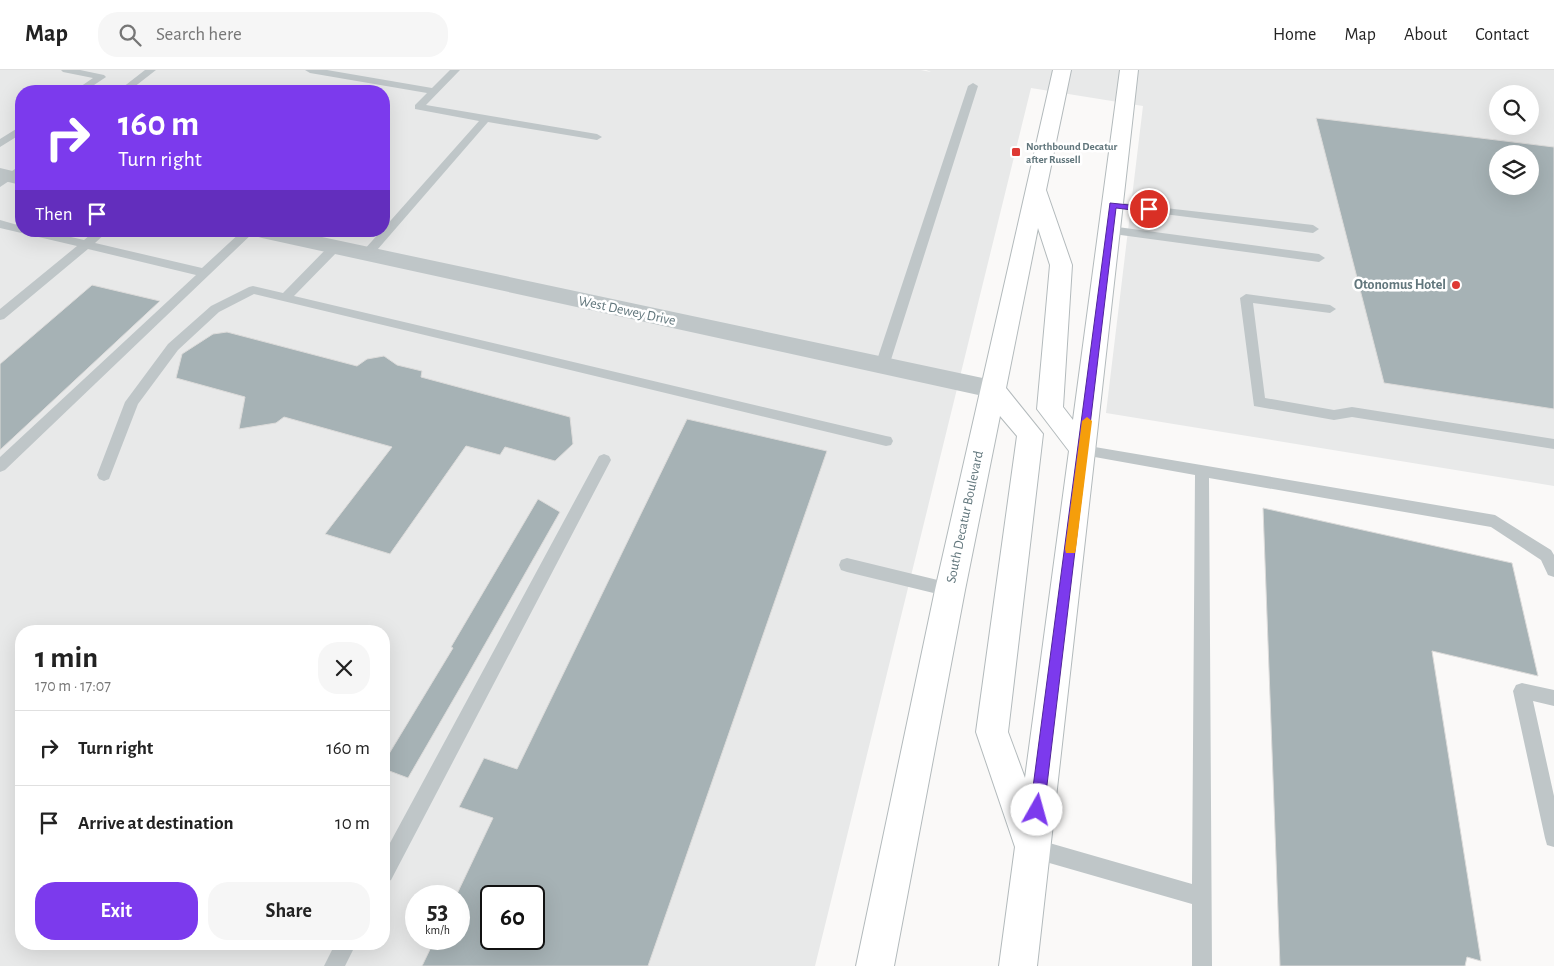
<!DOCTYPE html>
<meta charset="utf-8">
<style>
:root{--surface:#fff;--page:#f6f6f6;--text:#222;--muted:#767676;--line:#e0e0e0;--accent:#7c3aed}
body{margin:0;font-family:"Alegreya Sans",sans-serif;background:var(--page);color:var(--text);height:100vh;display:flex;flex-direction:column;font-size:19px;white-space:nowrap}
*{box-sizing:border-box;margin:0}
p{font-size:16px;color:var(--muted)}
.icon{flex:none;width:28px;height:28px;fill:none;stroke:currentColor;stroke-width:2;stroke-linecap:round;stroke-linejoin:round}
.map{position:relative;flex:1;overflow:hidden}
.sheet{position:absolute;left:15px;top:555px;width:375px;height:325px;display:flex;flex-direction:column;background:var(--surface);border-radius:20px;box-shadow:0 5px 20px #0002}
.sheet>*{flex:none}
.top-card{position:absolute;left:15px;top:15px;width:375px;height:152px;border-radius:20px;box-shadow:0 5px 20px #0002;background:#7c3aed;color:#fff;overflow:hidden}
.fabs{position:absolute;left:1489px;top:15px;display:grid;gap:10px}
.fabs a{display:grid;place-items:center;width:50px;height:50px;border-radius:50%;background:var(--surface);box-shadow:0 5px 20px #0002;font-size:25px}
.speed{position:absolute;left:405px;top:815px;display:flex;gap:10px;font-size:25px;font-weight:700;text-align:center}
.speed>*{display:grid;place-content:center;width:65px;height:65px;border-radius:50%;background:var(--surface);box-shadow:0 5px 20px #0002;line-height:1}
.speed small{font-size:12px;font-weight:400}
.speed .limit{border:2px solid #111;border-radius:8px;background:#fff;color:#111}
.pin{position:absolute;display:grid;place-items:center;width:42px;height:42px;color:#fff;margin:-21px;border:2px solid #fff;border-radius:50%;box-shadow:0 1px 5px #0007}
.me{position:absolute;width:55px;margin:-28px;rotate:7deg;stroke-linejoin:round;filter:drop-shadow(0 0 4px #0008)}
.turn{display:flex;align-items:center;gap:18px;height:105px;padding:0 20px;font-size:22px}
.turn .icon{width:65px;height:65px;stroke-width:2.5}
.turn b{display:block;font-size:35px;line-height:42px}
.then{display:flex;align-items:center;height:48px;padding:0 20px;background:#0003;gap:10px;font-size:19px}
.round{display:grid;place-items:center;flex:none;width:52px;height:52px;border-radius:20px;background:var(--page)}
.summary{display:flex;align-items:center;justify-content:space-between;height:85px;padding:0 20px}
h1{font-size:30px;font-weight:700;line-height:38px}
.button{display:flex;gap:10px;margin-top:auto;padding:10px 20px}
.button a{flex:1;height:58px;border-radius:20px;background:var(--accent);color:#fff;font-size:20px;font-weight:700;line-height:58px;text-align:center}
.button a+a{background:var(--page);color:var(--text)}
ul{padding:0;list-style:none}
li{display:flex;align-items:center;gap:15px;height:75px;padding:0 20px;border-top:1px solid var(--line)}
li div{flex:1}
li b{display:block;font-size:19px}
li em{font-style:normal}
header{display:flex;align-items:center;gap:30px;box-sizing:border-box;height:70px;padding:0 25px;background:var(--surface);border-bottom:1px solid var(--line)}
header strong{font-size:24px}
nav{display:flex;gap:28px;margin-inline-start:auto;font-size:18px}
.search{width:350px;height:45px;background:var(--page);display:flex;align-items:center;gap:12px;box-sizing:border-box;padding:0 18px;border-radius:20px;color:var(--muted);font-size:19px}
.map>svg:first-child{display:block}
.built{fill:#e8e9e9;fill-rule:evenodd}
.building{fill:#a6b2b5;stroke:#dcdbda;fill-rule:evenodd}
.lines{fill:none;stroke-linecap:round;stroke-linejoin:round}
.primary-casing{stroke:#b3babc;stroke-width:2}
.service{fill:#bfc6c8;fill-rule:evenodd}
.minor{fill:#bfc6c8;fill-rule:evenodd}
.primary{fill:#fff;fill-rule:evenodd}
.route{fill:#7c3aed;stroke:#51269a}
.slow{fill:#f59e0b}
.poi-dot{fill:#de3934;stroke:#fff;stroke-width:2}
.labels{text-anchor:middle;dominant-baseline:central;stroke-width:5;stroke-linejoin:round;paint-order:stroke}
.far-poi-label{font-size:11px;font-weight:bold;fill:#61767c;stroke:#fff;text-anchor:start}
.poi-label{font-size:14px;font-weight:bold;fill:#61767c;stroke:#fff;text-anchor:end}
.street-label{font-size:14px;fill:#61767c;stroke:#fff}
</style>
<header>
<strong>Map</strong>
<div class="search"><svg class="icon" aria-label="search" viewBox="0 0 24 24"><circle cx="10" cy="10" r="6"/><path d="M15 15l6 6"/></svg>Search here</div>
<nav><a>Home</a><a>Map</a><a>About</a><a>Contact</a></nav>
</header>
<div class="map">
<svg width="1554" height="896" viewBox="0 0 1554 896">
<rect width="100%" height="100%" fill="#faf9f8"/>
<!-- built -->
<path class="built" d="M0 0H921L931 2 926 0H1554V416L1106 343 1143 36 1031 18 815 896H0ZM21 21H384V161H21ZM1498 24H1530V56H1498ZM1498 84H1530V116H1498ZM21 561H384V874H21ZM416 826H459V869H416ZM491 826H534V869H491Z"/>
<!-- building -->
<path class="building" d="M1316 48 1554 77V339L1384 313ZM1498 84H1530V116H1498Z
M92 215 160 231 0 380V294Z
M227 262 357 296 367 289 384 286 397 295 422 301 421 307 570 347 573 374 555 391 505 377 500 385 466 376 390 484 325 464 392 377 284 347 276 353 239 359 245 327 176 308 182 284 213 264Z
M687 349 827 381 648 896H422L435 869H459V826H456L493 748 459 737 484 688 517 699ZM491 826H534V869H491Z
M538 429 560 442 467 606 408 708 384 699V692L453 578 451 577Z
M1263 438 1512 493 1538 606 1432 581 1481 891 1467 887 1465 896H1280Z"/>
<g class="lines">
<defs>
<path id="primary" d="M1053 0H1071L1046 120 1072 195 1063 337 1073 350 1120 0H1138L1037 896H999L1015 777 976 662 1017 366 1000 346 965 520 894 896H856L935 520ZM1038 158 1050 195 1037 339 1069 381 1025 708 1008 662 1043 364 1006 318Z"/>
</defs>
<!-- primary casing -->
<use href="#primary" class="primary-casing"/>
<!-- service -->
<path class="service" d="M61 0H80L104 5 106 7 85 21H74L93 8 63 2Z
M145 0H156L129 21H118Z
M305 0H327L432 18 450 0H460L426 35 597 64 602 67 597 70 488 52 371 187 367 188 361 184 363 181 381 161H384V158L479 51 415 39V35L427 23 310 3Z
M973 13 978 16 889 296 887 299H877L875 296 968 16Z
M21 56V64L0 77V69Z
M21 95V103L0 117V109Z
M1113 132 1313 155 1319 159 1313 163 1109 137 1107 135 1109 133Z
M0 150 21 156V161H45L84 170 95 161H108L95 173 202 198 242 161H255L5 400 0 402V387L196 205 88 179 4 249 0 250V239L77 176 0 158Z
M1110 156 1319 184 1325 188 1319 192 1106 163 1104 160Z
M335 173 341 177 339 180 294 226 886 366 891 367 893 371 891 375 886 376 254 224 219 242 178 280 138 334 109 409 104 411 99 409 97 405 125 332 168 274 211 236 249 217 253 216 283 223 331 174Z
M1246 224 1330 235 1336 239 1330 243 1253 233 1265 328 1334 340 1352 337 1554 369V379L1352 347 1334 350 1254 336 1240 228Z
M1083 375 1495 445 1551 480 1554 485V507L1548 505 1541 490 1491 457 1209 408 1212 896H1192V834L1032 788 1025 785 1022 778 1025 771 1032 768 1192 814 1195 405 1078 384 1076 380 1078 376Z
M604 384 609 386 611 390 391 810 384 813V784L599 386Z
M847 488 950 513 956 515 958 520 956 525 950 527 847 502 841 500 839 495 841 490Z
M1522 613 1554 620V636L1533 631 1554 726V777L1547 775 1545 768 1513 621 1516 615Z
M335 874H356L345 896H324Z"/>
<!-- minor -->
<path class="minor" d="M0 98 21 103V115L0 110Z
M252 161H294L992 310 1001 313 1004 319 1001 325 992 328 262 168 255 166Z"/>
<!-- primary -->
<use href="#primary" class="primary"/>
</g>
<!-- route -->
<path class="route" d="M1110 133 1149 137 1153 139 1149 142 1116 138 1044 740 1042 745 1037 747 1032 745 1030 740Z"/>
<!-- slow -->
<path class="slow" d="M1087 347 1092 351 1076 479 1075 483H1066L1065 479 1082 351Z"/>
<!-- markers -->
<g class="poi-dot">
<rect x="1011" y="77" width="10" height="10" rx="2.5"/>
<circle cx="1456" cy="215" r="5"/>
</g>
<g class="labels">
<!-- far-poi labels -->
<g class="far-poi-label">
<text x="1026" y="76">Northbound Decatur<tspan x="1026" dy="13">after Russell</tspan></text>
</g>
<!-- poi labels -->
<g class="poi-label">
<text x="1446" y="215">Otonomus Hotel</text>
</g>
<!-- street labels -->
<g class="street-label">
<text transform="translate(627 241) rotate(12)">West Dewey Drive</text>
<text transform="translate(965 447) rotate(-78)">South Decatur Boulevard</text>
</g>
</g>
</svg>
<div class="fabs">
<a><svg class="icon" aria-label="search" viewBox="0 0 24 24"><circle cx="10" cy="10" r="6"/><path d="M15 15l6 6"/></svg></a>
<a><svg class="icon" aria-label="layers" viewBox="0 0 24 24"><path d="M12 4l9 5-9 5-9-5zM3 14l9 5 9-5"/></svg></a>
</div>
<div class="speed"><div>53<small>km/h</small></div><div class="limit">60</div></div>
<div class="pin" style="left:1149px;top:139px;background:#d93025"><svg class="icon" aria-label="arrive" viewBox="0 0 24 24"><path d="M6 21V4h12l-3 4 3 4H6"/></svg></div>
<svg class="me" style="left:1037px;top:740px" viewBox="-20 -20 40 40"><circle r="19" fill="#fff"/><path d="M0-13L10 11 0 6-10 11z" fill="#7c3aed"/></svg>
<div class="top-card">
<div class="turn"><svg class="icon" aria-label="right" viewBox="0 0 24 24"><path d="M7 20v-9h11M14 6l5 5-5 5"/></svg><div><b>160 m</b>Turn right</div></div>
<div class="then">Then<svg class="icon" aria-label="arrive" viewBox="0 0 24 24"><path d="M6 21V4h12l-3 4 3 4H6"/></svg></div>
</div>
<section class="sheet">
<div class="summary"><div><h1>1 min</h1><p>170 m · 17:07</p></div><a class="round"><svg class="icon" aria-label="close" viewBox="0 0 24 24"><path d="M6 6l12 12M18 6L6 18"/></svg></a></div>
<ul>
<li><svg class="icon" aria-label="right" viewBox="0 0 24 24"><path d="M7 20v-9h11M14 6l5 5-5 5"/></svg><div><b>Turn right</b></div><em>160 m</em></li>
<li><svg class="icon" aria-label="arrive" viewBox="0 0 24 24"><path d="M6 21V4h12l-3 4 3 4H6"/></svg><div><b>Arrive at destination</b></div><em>10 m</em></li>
</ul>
<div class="button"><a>Exit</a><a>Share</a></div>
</section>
</div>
